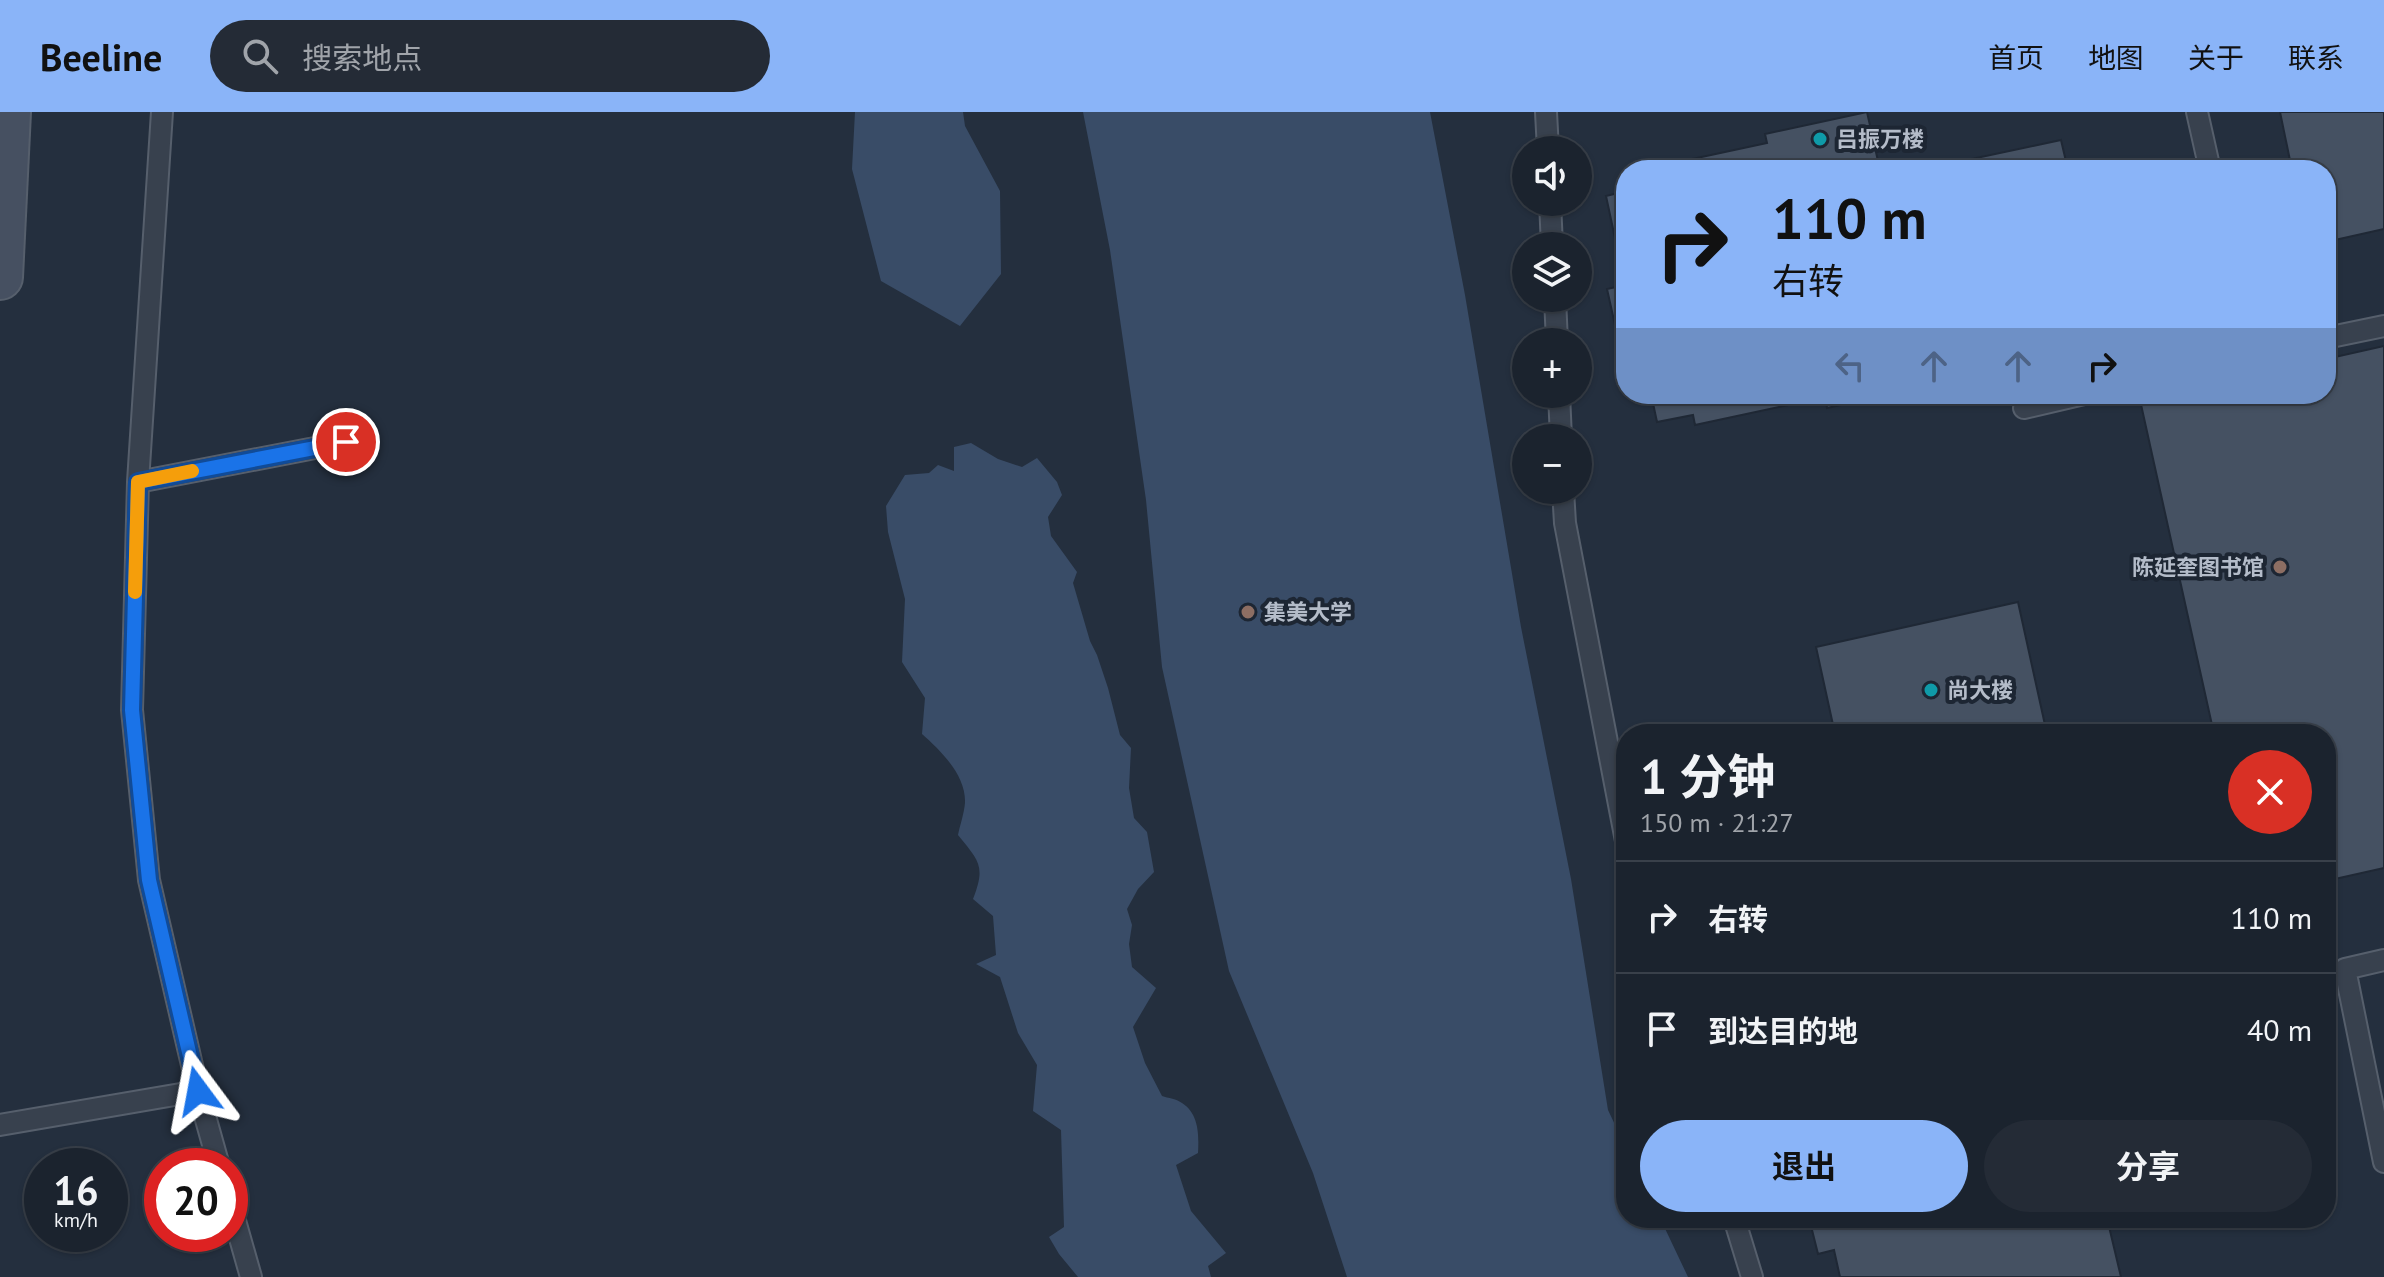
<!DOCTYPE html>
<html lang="zh">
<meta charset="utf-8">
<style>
:root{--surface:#1b232e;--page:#242b36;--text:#f1f3f6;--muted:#a0a4aa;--line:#39404a;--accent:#8ab4f8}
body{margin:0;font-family:"PT Sans","Noto Sans SC",sans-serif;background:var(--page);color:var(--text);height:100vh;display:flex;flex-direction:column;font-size:30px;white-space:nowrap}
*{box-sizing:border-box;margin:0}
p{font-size:26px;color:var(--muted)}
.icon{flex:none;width:44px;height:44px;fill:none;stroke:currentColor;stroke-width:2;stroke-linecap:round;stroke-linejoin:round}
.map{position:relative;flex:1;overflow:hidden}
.sheet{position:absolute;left:1616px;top:612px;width:720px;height:504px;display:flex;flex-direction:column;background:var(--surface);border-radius:32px;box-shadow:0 2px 6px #0004,0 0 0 2px var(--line)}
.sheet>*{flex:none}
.top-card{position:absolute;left:1616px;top:48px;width:720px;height:244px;border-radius:32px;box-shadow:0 2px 6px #0004,0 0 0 2px var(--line);background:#8ab4f8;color:#111;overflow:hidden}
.buttons{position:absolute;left:1512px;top:24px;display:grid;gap:16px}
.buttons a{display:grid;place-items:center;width:80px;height:80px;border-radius:50%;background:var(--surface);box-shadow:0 2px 6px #0004,0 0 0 2px var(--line);font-size:40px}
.speed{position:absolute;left:24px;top:1036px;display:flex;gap:16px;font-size:40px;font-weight:700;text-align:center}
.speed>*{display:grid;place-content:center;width:104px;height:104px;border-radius:50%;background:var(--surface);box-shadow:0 2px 6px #0004,0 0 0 2px var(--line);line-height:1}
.speed small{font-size:20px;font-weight:400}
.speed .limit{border:12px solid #d22;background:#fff;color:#111}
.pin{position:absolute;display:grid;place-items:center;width:68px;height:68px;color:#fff;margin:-34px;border:4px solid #fff;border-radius:50%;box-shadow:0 2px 8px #0007}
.me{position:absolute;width:88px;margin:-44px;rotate:347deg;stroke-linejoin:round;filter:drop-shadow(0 0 6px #0008)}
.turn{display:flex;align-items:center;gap:28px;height:168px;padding:0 24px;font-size:36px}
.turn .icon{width:104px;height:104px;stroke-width:2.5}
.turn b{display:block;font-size:56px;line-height:68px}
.lanes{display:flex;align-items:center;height:76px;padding:0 24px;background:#0003;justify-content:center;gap:40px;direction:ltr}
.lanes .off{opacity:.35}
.round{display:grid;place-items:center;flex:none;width:84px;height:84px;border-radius:42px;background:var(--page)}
.overview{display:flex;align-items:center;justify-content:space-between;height:136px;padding:0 24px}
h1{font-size:48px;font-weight:700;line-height:60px}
.button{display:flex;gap:16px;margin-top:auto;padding:16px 24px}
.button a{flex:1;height:92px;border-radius:48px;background:var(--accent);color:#111;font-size:32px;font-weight:700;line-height:92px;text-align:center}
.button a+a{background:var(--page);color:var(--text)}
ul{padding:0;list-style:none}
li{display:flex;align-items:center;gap:24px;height:112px;padding:0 24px;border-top:2px solid var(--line)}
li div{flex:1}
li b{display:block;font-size:30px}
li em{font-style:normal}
header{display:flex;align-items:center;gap:48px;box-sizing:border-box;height:112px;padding:0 40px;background:var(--accent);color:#111}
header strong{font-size:38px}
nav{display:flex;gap:44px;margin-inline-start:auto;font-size:28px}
.search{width:560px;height:72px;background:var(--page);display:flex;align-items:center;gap:20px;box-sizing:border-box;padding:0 28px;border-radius:44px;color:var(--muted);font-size:30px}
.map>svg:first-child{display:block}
.water{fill:#394c67}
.building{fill:#455162;stroke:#1f2835;stroke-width:2}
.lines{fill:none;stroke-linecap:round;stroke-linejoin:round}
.lane-casing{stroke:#565f6c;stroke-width:24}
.secondary-casing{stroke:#565f6c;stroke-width:48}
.lane{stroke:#38414e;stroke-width:20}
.secondary{stroke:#465061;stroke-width:44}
.route-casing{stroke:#114b97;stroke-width:20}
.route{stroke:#1a73e8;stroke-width:14}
.slow{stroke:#f59e0b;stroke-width:14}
.culture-dot{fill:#0f9aa8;stroke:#1d2633;stroke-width:3}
.education-dot{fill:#8d6e63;stroke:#1d2633;stroke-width:3}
.labels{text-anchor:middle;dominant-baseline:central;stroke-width:8;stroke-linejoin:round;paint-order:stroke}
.poi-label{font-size:22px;font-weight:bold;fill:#b4bcc9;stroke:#1d2633;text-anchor:start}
</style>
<header>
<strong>Beeline</strong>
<div class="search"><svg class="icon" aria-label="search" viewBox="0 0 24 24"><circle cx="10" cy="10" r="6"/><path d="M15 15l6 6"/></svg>搜索地点</div>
<nav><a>首页</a><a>地图</a><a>关于</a><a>联系</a></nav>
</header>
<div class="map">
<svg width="2384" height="1165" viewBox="0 0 2384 1165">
<rect width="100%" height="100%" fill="#242f3e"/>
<!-- water -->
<path class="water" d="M855 0H963L965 14 1000 79 1001 162 960 214 881 169 852 57Z
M1083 0H1430L1465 183 1521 515 1571 767 1608 998 1626 1036V1106H1660L1688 1165H1347L1313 1061 1229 859 1162 555 1146 388 1110 138Z
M971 331 998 347 1022 355 1037 346 1057 370 1062 383 1048 405 1051 424 1077 460 1073 471 1090 529 1097 543 1108 576 1120 623 1131 636 1129 676 1134 706 1147 720 1154 760 1138 777 1127 797 1132 813 1129 832 1132 855 1156 876 1133 915 1145 951 1162 984C1168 986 1177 987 1182 991 1199 1002 1199 1023 1198 1041L1176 1053 1191 1099 1226 1141 1208 1154 1211 1165H1078L1059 1142 1049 1125 1064 1115 1061 1018 1033 999 1037 953 1018 921 1000 865 976 852 996 843 993 804 973 787C986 754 979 749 958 723 960 713 964 702 965 691 966 663 941 639 922 622L925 586 902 550 905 487 888 420 886 394 905 363 929 361 938 353 954 359V335Z"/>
<!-- building -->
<path class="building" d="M1867 0 1880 58H1641L1767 31 1765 22Z
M2280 0H2384V117L2326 130V58H2292Z
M2061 28 2068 58H1920Z
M1626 79V239L1621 240 1607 177 1625 173 1606 84Z
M2384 234V756L2326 769V622H2214L2140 288 2168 282H2326V247Z
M1651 282H1890L1827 296 1825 285 1695 313 1693 303 1657 310Z
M2018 490 2047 622H1835L1816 535Z
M1809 1106H2107L2121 1165H1840L1834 1138 1818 1142Z"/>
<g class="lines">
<defs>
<path id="lane" d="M162 0 138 370 132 598 149 768 198 979 219 1054
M1546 0 1548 38
M2197 0 2210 58
M1550 90 1552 134
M1555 186 1557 230
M2326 226 2384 214
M1559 282 1561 326
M2024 296 2084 282
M138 370 346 330
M1563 378 1565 411 1626 729
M2384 848 2345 857 2384 1050
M0 1013 198 979
M230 1091 251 1165
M1734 1106 1752 1165"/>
<path id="secondary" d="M0 165 8 0"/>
</defs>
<!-- lane casing -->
<use href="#lane" class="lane-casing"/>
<!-- secondary casing -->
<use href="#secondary" class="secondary-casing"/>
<!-- lane -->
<use href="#lane" class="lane"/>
<!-- secondary -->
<use href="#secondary" class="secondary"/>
</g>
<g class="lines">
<defs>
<path id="route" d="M198 979 149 768 132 598 138 370 346 330"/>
</defs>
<!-- route casing -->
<use href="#route" class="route-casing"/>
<!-- route -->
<use href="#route" class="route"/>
<!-- slow -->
<path class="slow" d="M135 480 138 370 192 359"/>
</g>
<!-- markers -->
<g class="culture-dot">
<circle cx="1820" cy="27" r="8"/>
<circle cx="1931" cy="578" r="8"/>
</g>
<g class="education-dot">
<circle cx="2280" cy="455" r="8"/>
<circle cx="1248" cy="500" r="8"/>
</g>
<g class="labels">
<!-- poi labels -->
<g class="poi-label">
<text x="1836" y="27">吕振万楼</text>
<text x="2264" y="455" text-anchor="end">陈延奎图书馆</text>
<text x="1264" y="500">集美大学</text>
<text x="1947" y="578">尚大楼</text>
</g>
</g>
</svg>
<div class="buttons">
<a><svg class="icon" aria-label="sound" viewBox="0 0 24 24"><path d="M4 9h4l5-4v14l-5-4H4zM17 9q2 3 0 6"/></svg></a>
<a><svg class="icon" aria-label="layers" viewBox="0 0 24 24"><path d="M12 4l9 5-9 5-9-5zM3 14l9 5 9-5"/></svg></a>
<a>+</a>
<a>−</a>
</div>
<div class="speed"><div>16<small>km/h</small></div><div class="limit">20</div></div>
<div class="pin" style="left:346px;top:330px;background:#d93025"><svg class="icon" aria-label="arrive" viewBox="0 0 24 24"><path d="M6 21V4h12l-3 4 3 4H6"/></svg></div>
<svg class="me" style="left:198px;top:979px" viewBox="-20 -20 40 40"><path d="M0-17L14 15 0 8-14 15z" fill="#1a73e8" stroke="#fff" stroke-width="4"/></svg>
<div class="top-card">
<div class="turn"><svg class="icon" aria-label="right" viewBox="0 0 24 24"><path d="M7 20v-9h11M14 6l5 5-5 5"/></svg><div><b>110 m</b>右转</div></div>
<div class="lanes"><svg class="icon off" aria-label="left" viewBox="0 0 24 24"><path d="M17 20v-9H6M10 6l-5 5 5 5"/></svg><svg class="icon off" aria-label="ahead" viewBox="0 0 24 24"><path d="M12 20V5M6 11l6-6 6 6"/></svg><svg class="icon off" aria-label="ahead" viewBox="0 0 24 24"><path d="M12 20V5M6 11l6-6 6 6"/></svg><svg class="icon" aria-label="right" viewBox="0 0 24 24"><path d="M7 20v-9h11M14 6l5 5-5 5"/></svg></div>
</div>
<section class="sheet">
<div class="overview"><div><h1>1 分钟</h1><p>150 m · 21:27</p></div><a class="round" style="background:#d93025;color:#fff"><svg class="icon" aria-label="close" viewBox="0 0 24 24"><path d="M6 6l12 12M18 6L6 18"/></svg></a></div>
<ul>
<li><svg class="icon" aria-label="right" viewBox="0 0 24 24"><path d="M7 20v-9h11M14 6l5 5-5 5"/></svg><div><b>右转</b></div><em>110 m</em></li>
<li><svg class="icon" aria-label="arrive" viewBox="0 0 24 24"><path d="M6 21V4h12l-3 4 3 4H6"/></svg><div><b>到达目的地</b></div><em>40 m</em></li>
</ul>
<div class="button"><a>退出</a><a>分享</a></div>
</section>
</div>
